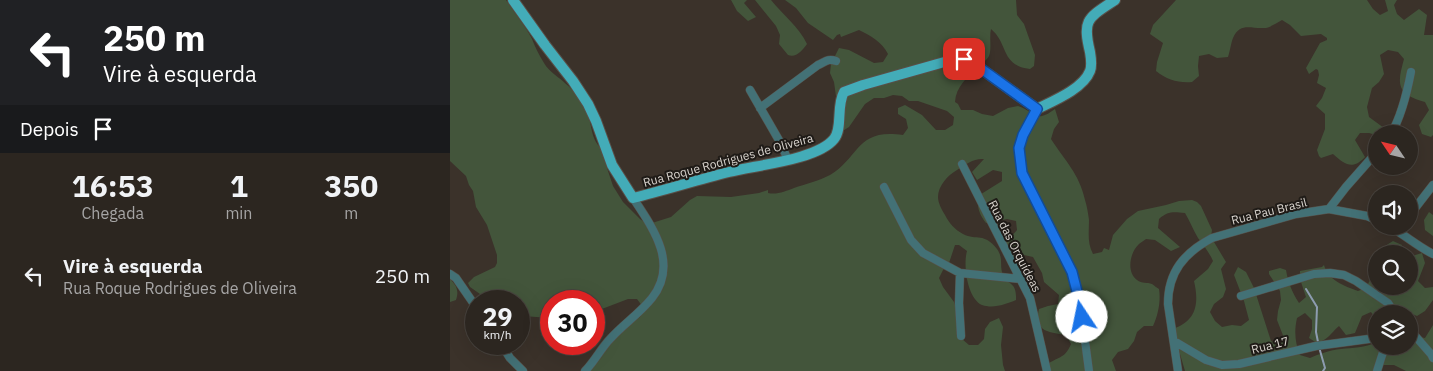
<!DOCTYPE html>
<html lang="pt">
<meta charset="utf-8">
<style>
:root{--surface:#2c2620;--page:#38322d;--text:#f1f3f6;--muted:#a6a5a5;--line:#48433e}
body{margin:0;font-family:"IBM Plex Sans",sans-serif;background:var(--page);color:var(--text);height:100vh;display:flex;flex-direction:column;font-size:19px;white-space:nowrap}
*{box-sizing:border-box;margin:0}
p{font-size:16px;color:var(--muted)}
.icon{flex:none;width:28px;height:28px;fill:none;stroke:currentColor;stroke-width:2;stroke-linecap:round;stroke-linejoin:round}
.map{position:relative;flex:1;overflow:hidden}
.panel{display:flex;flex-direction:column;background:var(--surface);width:450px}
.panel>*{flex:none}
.guide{background:#202124;color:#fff;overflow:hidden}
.needle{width:32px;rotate:305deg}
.fabs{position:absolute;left:918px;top:125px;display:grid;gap:10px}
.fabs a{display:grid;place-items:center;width:50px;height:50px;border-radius:50%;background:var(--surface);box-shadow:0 5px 20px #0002,0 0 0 1px var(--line);font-size:25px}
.speed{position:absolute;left:15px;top:290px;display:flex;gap:10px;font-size:25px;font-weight:700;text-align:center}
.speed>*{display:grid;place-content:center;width:65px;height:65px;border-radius:50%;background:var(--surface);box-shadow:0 5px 20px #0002,0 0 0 1px var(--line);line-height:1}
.speed small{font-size:12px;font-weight:400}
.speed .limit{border:8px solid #d22;background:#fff;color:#111}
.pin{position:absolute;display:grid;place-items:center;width:42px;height:42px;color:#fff;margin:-21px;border-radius:10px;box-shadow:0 2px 8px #0006}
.me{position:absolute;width:55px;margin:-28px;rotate:349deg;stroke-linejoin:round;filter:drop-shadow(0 0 4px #0008)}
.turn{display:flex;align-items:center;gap:18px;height:105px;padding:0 20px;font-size:22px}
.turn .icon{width:65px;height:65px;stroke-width:2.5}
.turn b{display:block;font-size:35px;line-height:42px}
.then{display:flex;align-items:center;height:48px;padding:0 20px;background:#0003;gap:10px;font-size:19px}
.eta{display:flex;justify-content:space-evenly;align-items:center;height:85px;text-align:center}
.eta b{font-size:30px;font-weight:800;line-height:35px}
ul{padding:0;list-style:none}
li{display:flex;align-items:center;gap:15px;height:75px;padding:0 20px}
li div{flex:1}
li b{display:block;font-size:19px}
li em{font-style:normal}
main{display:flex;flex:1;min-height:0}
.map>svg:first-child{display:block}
.green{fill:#43553b}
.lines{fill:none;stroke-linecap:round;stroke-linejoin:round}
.stream{stroke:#8d9cb0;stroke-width:2}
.minor-casing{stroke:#584f48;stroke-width:9}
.major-casing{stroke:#584f48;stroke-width:12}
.minor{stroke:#437176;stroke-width:8}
.major{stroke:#43acb8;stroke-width:10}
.route-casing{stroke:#114b97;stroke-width:12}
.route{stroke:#1a73e8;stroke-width:9}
.labels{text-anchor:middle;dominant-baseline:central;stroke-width:4;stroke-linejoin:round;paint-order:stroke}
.street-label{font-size:12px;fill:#dad5cf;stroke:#1f1b17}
</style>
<main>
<section class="panel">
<div class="guide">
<div class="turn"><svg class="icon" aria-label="left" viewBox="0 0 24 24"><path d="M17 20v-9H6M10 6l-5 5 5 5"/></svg><div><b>250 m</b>Vire à esquerda</div></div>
<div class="then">Depois<svg class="icon" aria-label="arrive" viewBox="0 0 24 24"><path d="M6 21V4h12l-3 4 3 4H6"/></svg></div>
</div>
<div class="eta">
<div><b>16:53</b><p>Chegada</p></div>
<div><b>1</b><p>min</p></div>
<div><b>350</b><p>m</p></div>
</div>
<ul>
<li><svg class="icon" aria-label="left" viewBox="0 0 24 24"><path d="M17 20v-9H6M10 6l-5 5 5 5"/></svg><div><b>Vire à esquerda</b><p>Rua Roque Rodrigues de Oliveira</p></div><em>250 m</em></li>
</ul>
</section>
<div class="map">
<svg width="983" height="371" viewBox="0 0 983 371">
<rect width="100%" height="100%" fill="#3b322a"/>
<!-- green -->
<path class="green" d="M0 0H56C64 12 75 25 82 39 85 47 89 55 94 63 99 72 109 77 116 84 123 89 131 101 135 108 143 121 139 136 150 147L163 186 173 202 190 219 197 224 202 223 221 217 240 200 247 196 281 197 309 193 318 190V193C327 195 336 191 344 188 355 184 369 181 380 175 410 157 406 128 453 135L458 128 456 119 448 114V108L455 105 472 115 486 130H495L503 125 504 117 497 111 468 101H459L452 96 443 95 434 98H424L415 104 399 127 391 132 384 82 380 73 381 64 389 48 399 50 424 63 433 62 438 54C432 42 421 36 409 30L391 37 390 34 387 35 383 40 358 23 346 8 335 0H566L567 15 574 24 585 55 584 66 580 69C550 65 559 44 541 29 539 38 542 48 539 56 537 60 531 64 528 67 517 77 506 87 505 102L508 104 511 110H523L532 114 543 116 558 108 568 106C586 112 585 124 605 109L609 122 604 129 601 139C615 161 629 173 635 200 637 206 638 213 639 220 639 232 637 243 643 254L652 252 654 248 659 250 663 235 677 219 688 211 716 205 729 201 742 200 747 202 751 206 762 230 761 237 776 262 771 269 776 289 773 297 764 304 760 312 765 321 772 327 782 325 791 326 799 320 794 301 784 275 788 267 796 272 804 288 821 341 830 345 834 338 827 320 828 311 831 300 830 291 819 274V271L830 268 836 270C838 282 842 292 849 303L856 297 850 279V271L872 267 874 265C878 280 894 286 908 291L916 288 926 268V286H959V259L962 256 972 253 975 263 968 281 975 288 983 287V300L975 311 967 316 958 312 949 311 947 314H926V319L921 312 912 316 905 333 896 335 889 326C880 334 879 339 867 343L859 338 862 329V320L855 313 847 318C844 331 845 343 850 355L860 358C869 354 880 350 891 349 903 348 915 347 926 343V346H959V335L975 338 983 325V371H956L944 365H934L923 371H735L725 337V328C747 320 749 302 744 281L758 269 763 261C759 252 754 246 748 238 743 230 740 221 735 213 723 212 718 211 709 219L708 228 730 247 721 251 705 240 696 239C694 241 691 242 689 244 680 252 676 272 687 280 692 284 697 282 702 284 705 286 707 288 709 289 711 301 708 315 703 326H694L687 332 684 341 678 349 668 352 662 360 666 371H595L594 367C606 356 614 361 621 344L616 335C599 332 583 332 589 309L598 306 608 304 609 295 594 282 592 273 583 257 574 255 565 258 558 252 555 244 567 230 566 221 557 219 536 223C529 214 527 207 528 196L552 181V172L543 170 527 180 522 172 534 159C524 158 516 164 507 170 498 175 488 186 488 197 488 203 492 210 495 215 499 223 505 230 513 234 527 241 534 232 547 249 554 259 549 265 553 275 557 286 567 280 566 300 556 304 544 309 532 305 517 298 513 265 517 251L509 245H505L499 263 493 270 489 278 493 287 504 302 507 311 512 339 519 345H528L534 339 535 329 540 322 549 318 553 327 551 345 553 365 555 371H135L154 340 161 334 190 317 193 307 187 299H178L144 312V301H101V318L72 316 69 315V301H44L38 297 30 294 20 287 18 283 24 277 45 267 47 263V255L37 225 26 207 23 191 19 185 16 176 0 161Z
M281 0H297L294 3 306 17 298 21 287 11Z
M305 0H321C333 15 349 27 357 44 352 51 346 58 338 55L329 44 330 35 326 26Z
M726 0H917L923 9 930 15 938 11 935 0H947L944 5 947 14 954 20 969 9 977 15 974 35H983V135L981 137 972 134 969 125 979 110 975 102C946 94 947 84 954 59L948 52 938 50 930 55 934 74 929 82 922 88 917 107 919 117 934 128 931 134H926V135L919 133H910L905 140 915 157C903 170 895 165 883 154L871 158 869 156 867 150 875 129V114L866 106 872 98 876 88 867 83 869 75 868 70 866 69 859 74 856 68 870 43 877 40V38L871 34 851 36 840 25 832 20C826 23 820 28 814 28 801 29 790 22 783 38 781 43 780 51 778 57L767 58 759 54 749 56 748 66 749 76 742 82C728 83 717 80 706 71L707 62 713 43 700 34 703 25Z
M979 212 983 215V236L975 230 974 220Z
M943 241 952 245 950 254H935V246Z
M0 279C7 286 9 291 6 300L0 302Z"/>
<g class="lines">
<!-- stream -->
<path class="stream" d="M856 289 867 307 866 332 868 342
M869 347 875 368 873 371"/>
<defs>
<path id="minor" d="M300 90 330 142 338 160
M310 108 368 65C375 62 378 58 386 61
M587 109 573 135 569 148 572 173 621 271 630 303 639 371
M941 134C952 115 957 93 961 72
M512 164 580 298 597 371
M434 187 461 240 473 253 510 273 571 279
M879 209 896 187 926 153
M959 216 983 185
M939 226C955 235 967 246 983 254
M510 273 509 303 511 336
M0 274 6 278 26 307
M791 296 864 274 880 273 894 275 906 281 938 303 945 314
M959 329 981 354 983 358
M724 341 756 360 772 365 789 364 866 346 926 338
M51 344 60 358 73 371
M135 371C145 361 151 348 161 338 174 324 190 313 202 298 229 264 203 228 183 198
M728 371 718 304C718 272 734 253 762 238L846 214 879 209 917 216 926 220
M927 371 935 346"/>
<path id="major" d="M63 0 95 45 123 81 138 104 146 121 162 165 183 198C215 190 247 180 279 172 306 165 367 160 384 139 393 128 386 106 394 92L413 85 505 59H514L526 65 587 109C603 101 633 89 640 71 642 66 641 58 640 52 632 19 638 18 665 0"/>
</defs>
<!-- minor casing -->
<use href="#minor" class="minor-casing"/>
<!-- major casing -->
<use href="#major" class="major-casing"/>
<!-- minor -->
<use href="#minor" class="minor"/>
<!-- major -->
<use href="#major" class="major"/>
</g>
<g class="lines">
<defs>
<path id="route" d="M514 59 526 65 587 109 573 135 569 148 572 173 622 272 630 303 632 317"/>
</defs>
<!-- route casing -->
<use href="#route" class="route-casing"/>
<!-- route -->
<use href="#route" class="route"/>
</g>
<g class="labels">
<!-- street labels -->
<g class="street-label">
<text transform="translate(278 160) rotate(-15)">Rua Roque Rodrigues de Oliveira</text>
<text transform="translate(819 211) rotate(-14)">Rua Pau Brasil</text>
<text transform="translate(565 246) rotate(63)">Rua das Orquídeas</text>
<text transform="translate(820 345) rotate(-14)">Rua 17</text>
</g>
</g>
</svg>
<div class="fabs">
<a><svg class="needle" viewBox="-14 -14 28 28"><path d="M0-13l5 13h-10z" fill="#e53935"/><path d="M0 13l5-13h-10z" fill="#a6a5a5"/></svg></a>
<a><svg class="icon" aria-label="sound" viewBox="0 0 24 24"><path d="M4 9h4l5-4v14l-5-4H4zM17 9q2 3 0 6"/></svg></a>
<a><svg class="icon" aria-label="search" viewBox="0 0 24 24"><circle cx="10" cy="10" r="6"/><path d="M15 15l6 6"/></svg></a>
<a><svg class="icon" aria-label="layers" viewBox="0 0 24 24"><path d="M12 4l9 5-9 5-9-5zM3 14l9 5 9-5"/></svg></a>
</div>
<div class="speed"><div>29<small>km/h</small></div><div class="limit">30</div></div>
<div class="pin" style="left:514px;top:59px;background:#d93025"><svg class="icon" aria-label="arrive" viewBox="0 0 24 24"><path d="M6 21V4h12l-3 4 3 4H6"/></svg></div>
<svg class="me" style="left:632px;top:317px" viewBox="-20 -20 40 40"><circle r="19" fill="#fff"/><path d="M0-13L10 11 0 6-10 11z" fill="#1a73e8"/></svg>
</div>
</main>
